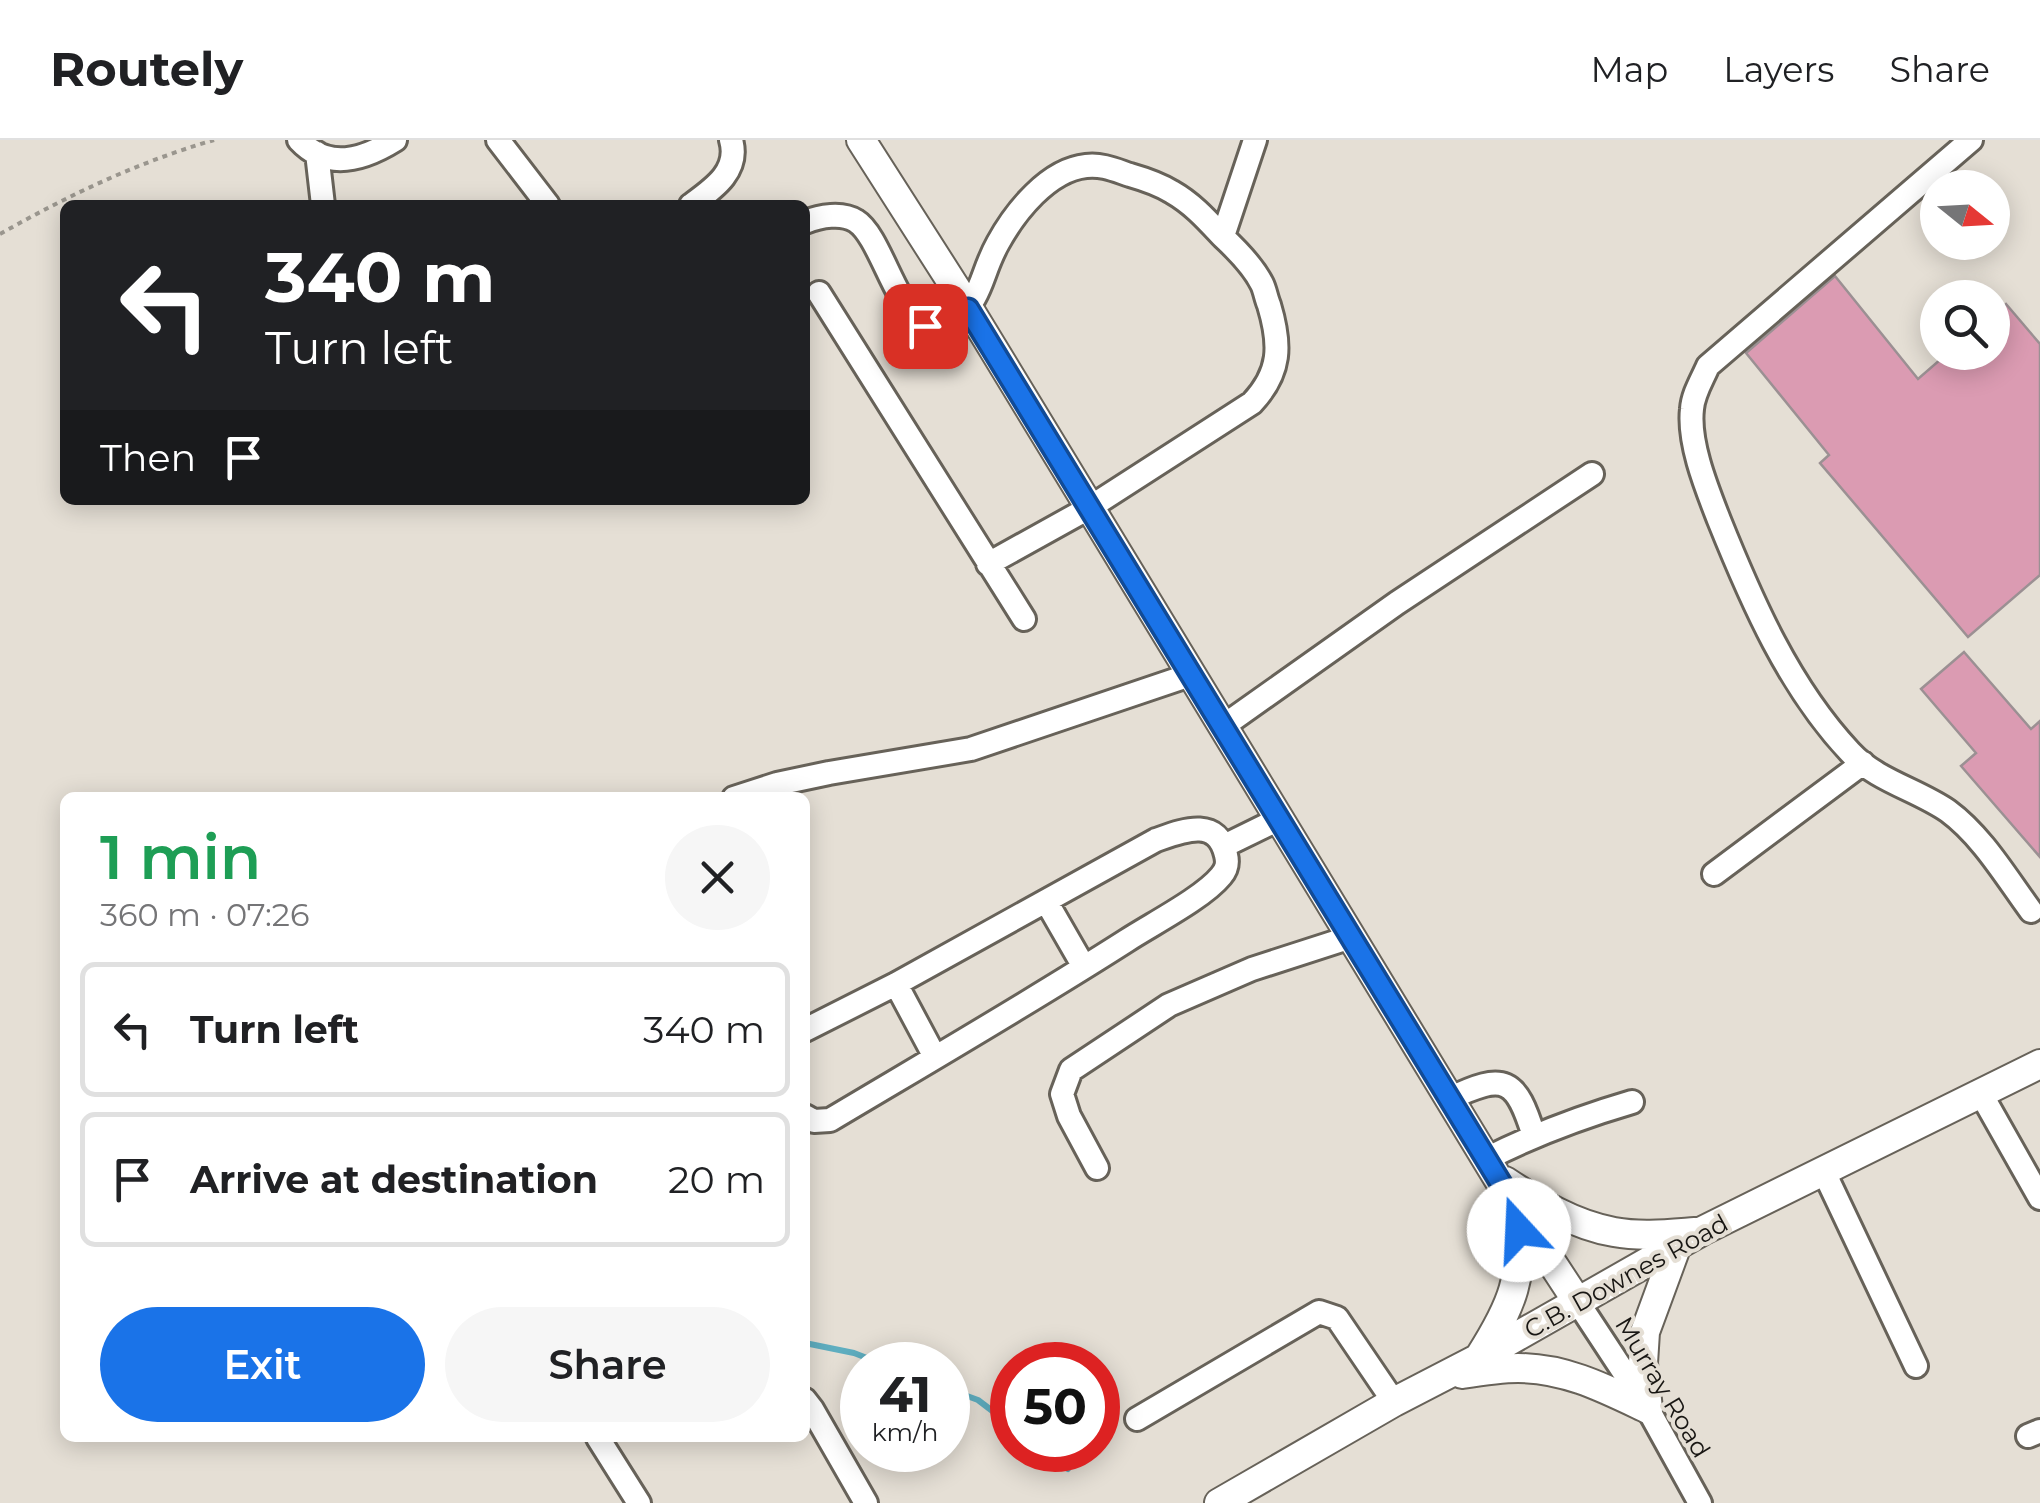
<!DOCTYPE html>
<meta charset="utf-8">
<style>
:root{--surface:#fff;--page:#f6f6f6;--text:#202124;--muted:#757577;--line:#e0e0e0;--accent:#1a73e8}
body{margin:0;font-family:Montserrat,sans-serif;background:var(--page);color:var(--text);height:100vh;display:flex;flex-direction:column;font-size:38px;white-space:nowrap}
*{box-sizing:border-box;margin:0}
p{font-size:32px;color:var(--muted)}
.icon{flex:none;width:55px;height:55px;fill:none;stroke:currentColor;stroke-width:2;stroke-linecap:round;stroke-linejoin:round}
.map{position:relative;flex:1;overflow:hidden}
.panel{position:absolute;left:60px;top:652px;width:750px;height:650px;display:flex;flex-direction:column;background:var(--surface);border-radius:15px;box-shadow:0 5px 25px #0003}
.panel>*{flex:none}
.hud{position:absolute;left:60px;top:60px;width:750px;height:305px;border-radius:15px;box-shadow:0 5px 25px #0003;background:#202124;color:#fff;overflow:hidden}
.needle{width:65px;rotate:108deg}
.tools{position:absolute;left:1920px;top:30px;display:grid;gap:20px}
.tools a{display:grid;place-items:center;width:90px;height:90px;border-radius:50%;background:var(--surface);box-shadow:0 5px 25px #0003;font-size:50px}
.speed{position:absolute;left:840px;top:1202px;display:flex;gap:20px;font-size:50px;font-weight:700;text-align:center}
.speed>*{display:grid;place-content:center;width:130px;height:130px;border-radius:50%;background:var(--surface);box-shadow:0 5px 25px #0003;line-height:1}
.speed small{font-size:25px;font-weight:400}
.speed .limit{border:15px solid #d22;background:#fff;color:#111}
.pin{position:absolute;display:grid;place-items:center;width:85px;height:85px;color:#fff;margin:-42px;border-radius:20px;box-shadow:0 5px 15px #0006}
.me{position:absolute;width:110px;margin:-55px;rotate:340deg;stroke-linejoin:round;filter:drop-shadow(0 0 8px #0008)}
.turn{display:flex;align-items:center;gap:35px;height:210px;padding:0 40px;font-size:45px}
.turn .icon{width:130px;height:130px;stroke-width:2.5}
.turn b{display:block;font-size:70px;line-height:85px}
.then{display:flex;align-items:center;height:95px;padding:0 40px;background:#0003;gap:20px;font-size:38px}
.round{display:grid;place-items:center;flex:none;width:105px;height:105px;border-radius:52px;background:var(--page)}
.headline{display:flex;align-items:center;justify-content:space-between;height:170px;padding:0 40px}
h1{font-size:60px;font-weight:600;line-height:75px;color:#1e9e55}
.action{display:flex;gap:20px;margin-top:auto;padding:20px 40px}
.action a{flex:1;height:115px;border-radius:60px;background:var(--accent);color:#fff;font-size:40px;font-weight:600;line-height:115px;text-align:center}
.action a+a{background:var(--page);color:var(--text)}
ul{padding:0;list-style:none}
li{display:flex;align-items:center;gap:30px;height:135px;margin:0 20px 15px;padding:0 20px;border:5px solid var(--line);border-radius:15px}
li div{flex:1}
li b{display:block;font-size:38px}
li em{font-style:normal}
header{display:flex;align-items:center;gap:60px;box-sizing:border-box;height:140px;padding:0 50px;background:var(--surface);border-bottom:2px solid var(--line)}
header strong{font-size:48px}
nav{display:flex;gap:55px;margin-inline-start:auto;font-size:35px}
.map>svg:first-child{display:block}
.lines{fill:none;stroke-linecap:round;stroke-linejoin:round}
.stream{stroke:#5faec0;stroke-width:6}
.building{fill:#db9bb2;stroke:#9b9093;stroke-width:2.5}
.minor-casing{stroke:#676259;stroke-width:28}
.major-casing{stroke:#676259;stroke-width:32}
.path{stroke:#9a968e;stroke-width:4;stroke-dasharray:5 5;stroke-linecap:butt}
.minor{stroke:#fff;stroke-width:22}
.major{stroke:#fff;stroke-width:28}
.route-casing{stroke:#114b97;stroke-width:25}
.route{stroke:#1a73e8;stroke-width:18}
.labels{text-anchor:middle;dominant-baseline:central;stroke-width:8;stroke-linejoin:round;paint-order:stroke}
.street-label{font-size:25px;fill:#181613;stroke:#e5dfd5}
</style>
<header>
<strong>Routely</strong>
<nav><a>Map</a><a>Layers</a><a>Share</a></nav>
</header>
<div class="map">
<svg width="2040" height="1363" viewBox="0 0 2040 1363">
<rect width="100%" height="100%" fill="#e5dfd5"/>
<g class="lines">
<!-- stream -->
<path class="stream" d="M805 1203 854 1213 885 1225
M948 1249 978 1260 1012 1286
M1043 1310 1068 1329"/>
</g>
<!-- building -->
<path class="building" d="M1835 136 1918 239 1949 212H1992V176L2006 164 2040 204V435L1968 497 1820 323 1829 315 1746 213Z
M1964 512 2031 589 2040 581V717L1961 626 1976 613 1921 549Z"/>
<g class="lines">
<defs>
<path id="minor" d="M299 0C328 31 363 20 395 0
M498 0 548 65
M1971 0 1708 226C1702 240 1693 254 1692 269 1688 303 1707 349 1719 380 1752 462 1789 547 1850 612 1877 641 1916 649 1948 671 1982 696 2006 737 2031 771
M317 13 323 65
M691 65C713 49 740 31 731 0
M805 82C820 76 842 72 856 81 884 98 902 198 941 189 947 188 950 185 954 181 984 156 980 135 998 103 1015 72 1048 30 1086 26 1102 24 1115 30 1130 35 1144 39 1159 44 1172 52 1193 64 1207 80 1223 97 1237 110 1253 126 1262 144 1265 150 1266 158 1269 165 1281 205 1281 232 1252 263L1089 368 988 424
M1223 96 1255 0
M819 153 1024 479
M1222 587 1397 463 1592 334
M734 658 777 644 829 633 971 609 1190 535
M1224 706 1279 679
M1714 734 1863 623
M1046 761 1084 827
M896 844 935 917
M805 890 896 844 1156 700C1182 691 1217 676 1226 715 1228 723 1227 729 1221 736 1203 758 1152 784 1126 801 1029 863 929 921 830 980L814 981 805 976
M1980 952 2040 1058
M1449 959C1505 932 1516 938 1534 996
M1486 1019C1533 995 1581 977 1632 962
M1097 1028 1069 976 1062 954 1071 930 1169 865 1252 829 1351 797
M1824 1032 1916 1226
M1577 1161 1648 1269 1700 1363
M805 1260 812 1269 866 1363
M1137 1279 1319 1172 1337 1178 1394 1262
M2028 1296 2040 1291
M598 1298 639 1363"/>
<path id="major" d="M861 0 969 169 1516 1068 1577 1161
M1505 1041C1538 1063 1574 1085 1614 1092 1641 1097 1668 1094 1695 1092
M1480 1216C1513 1164 1524 1137 1517 1074
M1462 1234C1481 1231 1500 1228 1518 1228 1566 1228 1606 1249 1648 1269
M1648 1269 1643 1223 1645 1192 1677 1105
M1219 1363 1394 1262 1479 1218 1702 1091 2040 924"/>
</defs>
<!-- minor casing -->
<use href="#minor" class="minor-casing"/>
<!-- major casing -->
<use href="#major" class="major-casing"/>
<!-- path -->
<path class="path" d="M0 94C71 54 136 23 214 0"/>
<!-- minor -->
<use href="#minor" class="minor"/>
<!-- major -->
<use href="#major" class="major"/>
</g>
<g class="lines">
<defs>
<path id="route" d="M925 186C945 193 954 181 968 169L1516 1068 1519 1090"/>
</defs>
<!-- route casing -->
<use href="#route" class="route-casing"/>
<!-- route -->
<use href="#route" class="route"/>
</g>
<g class="labels">
<!-- street labels -->
<g class="street-label">
<text transform="translate(1626 1136) rotate(-29)">C.B. Downes Road</text>
<text transform="translate(1663 1247) rotate(59)">Murray Road</text>
</g>
</g>
</svg>
<div class="tools">
<a><svg class="needle" viewBox="-14 -14 28 28"><path d="M0-13l5 13h-10z" fill="#e53935"/><path d="M0 13l5-13h-10z" fill="#757577"/></svg></a>
<a><svg class="icon" aria-label="search" viewBox="0 0 24 24"><circle cx="10" cy="10" r="6"/><path d="M15 15l6 6"/></svg></a>
</div>
<div class="speed"><div>41<small>km/h</small></div><div class="limit">50</div></div>
<div class="pin" style="left:925px;top:186px;background:#d93025"><svg class="icon" aria-label="arrive" viewBox="0 0 24 24"><path d="M6 21V4h12l-3 4 3 4H6"/></svg></div>
<svg class="me" style="left:1519px;top:1090px" viewBox="-20 -20 40 40"><circle r="19" fill="#fff"/><path d="M0-13L10 11 0 6-10 11z" fill="#1a73e8"/></svg>
<div class="hud">
<div class="turn"><svg class="icon" aria-label="left" viewBox="0 0 24 24"><path d="M17 20v-9H6M10 6l-5 5 5 5"/></svg><div><b>340 m</b>Turn left</div></div>
<div class="then">Then<svg class="icon" aria-label="arrive" viewBox="0 0 24 24"><path d="M6 21V4h12l-3 4 3 4H6"/></svg></div>
</div>
<section class="panel">
<div class="headline"><div><h1>1 min</h1><p>360 m · 07:26</p></div><a class="round"><svg class="icon" aria-label="close" viewBox="0 0 24 24"><path d="M6 6l12 12M18 6L6 18"/></svg></a></div>
<ul>
<li><svg class="icon" aria-label="left" viewBox="0 0 24 24"><path d="M17 20v-9H6M10 6l-5 5 5 5"/></svg><div><b>Turn left</b></div><em>340 m</em></li>
<li><svg class="icon" aria-label="arrive" viewBox="0 0 24 24"><path d="M6 21V4h12l-3 4 3 4H6"/></svg><div><b>Arrive at destination</b></div><em>20 m</em></li>
</ul>
<div class="action"><a>Exit</a><a>Share</a></div>
</section>
</div>
